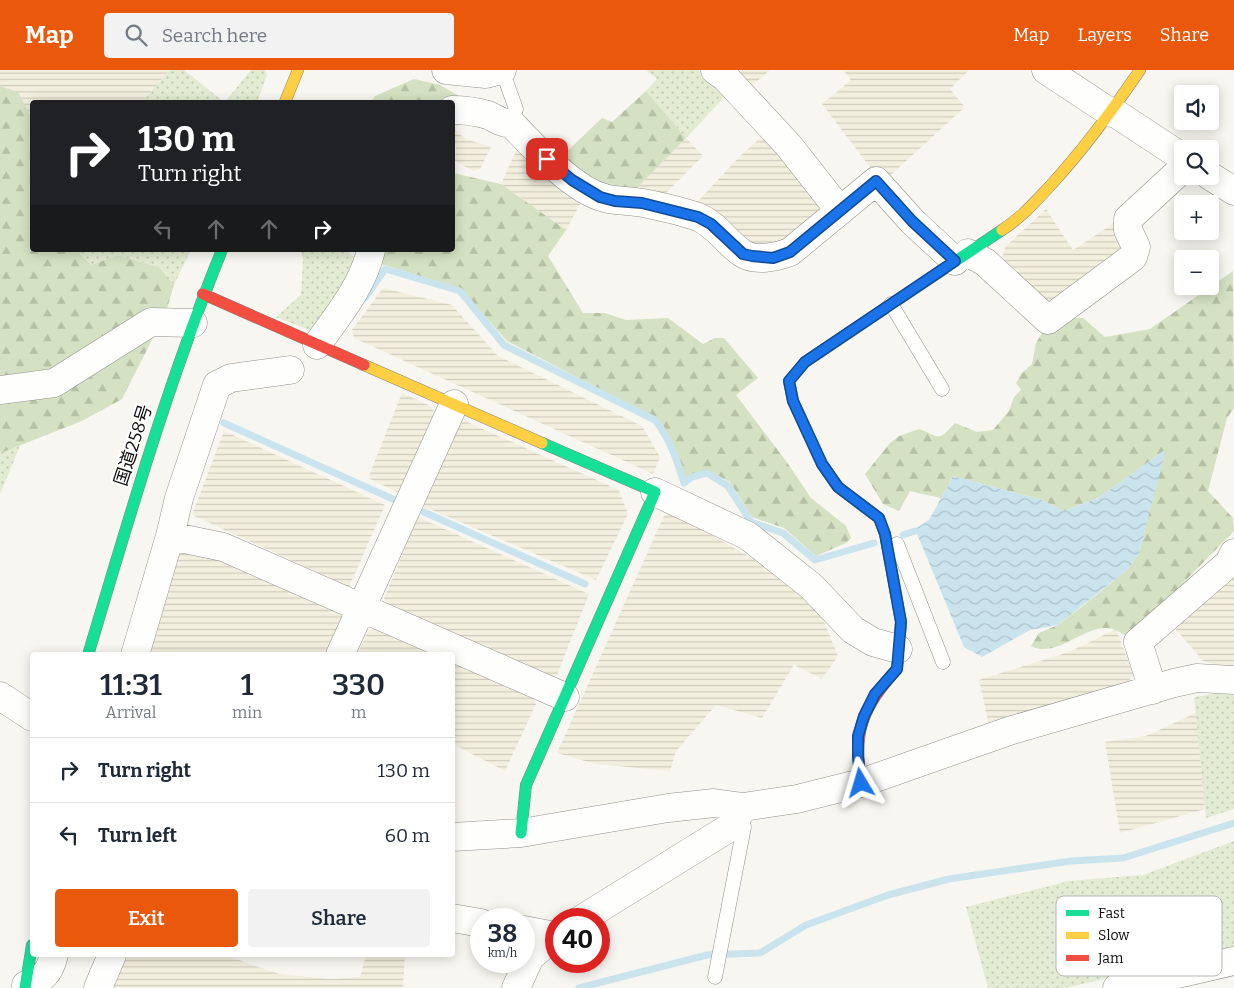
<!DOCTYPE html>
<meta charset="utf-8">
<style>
:root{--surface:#fff;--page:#f2f2f3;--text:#1f2937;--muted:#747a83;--line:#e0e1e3;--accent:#ea580c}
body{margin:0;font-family:Bitter,"Noto Sans JP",serif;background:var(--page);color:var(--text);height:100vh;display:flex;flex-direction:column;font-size:19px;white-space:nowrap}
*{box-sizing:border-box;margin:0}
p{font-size:16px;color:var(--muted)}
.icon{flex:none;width:28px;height:28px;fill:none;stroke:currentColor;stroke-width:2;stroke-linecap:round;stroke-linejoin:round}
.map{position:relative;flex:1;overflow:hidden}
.sheet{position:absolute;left:30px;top:582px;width:425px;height:305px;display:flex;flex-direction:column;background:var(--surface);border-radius:5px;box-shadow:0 2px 12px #0003}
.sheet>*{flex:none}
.banner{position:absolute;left:30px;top:30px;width:425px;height:152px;border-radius:5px;box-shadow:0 2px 12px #0003;background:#202124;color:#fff;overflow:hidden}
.tools{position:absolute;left:1174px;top:15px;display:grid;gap:10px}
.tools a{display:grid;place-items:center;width:45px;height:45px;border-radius:5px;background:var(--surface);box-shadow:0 2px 12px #0003;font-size:25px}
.speed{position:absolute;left:470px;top:838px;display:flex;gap:10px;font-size:25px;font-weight:700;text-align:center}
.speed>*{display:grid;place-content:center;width:65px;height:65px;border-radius:50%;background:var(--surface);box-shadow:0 2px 12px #0003;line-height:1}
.speed small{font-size:12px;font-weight:400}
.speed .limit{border:8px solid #d22;background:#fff;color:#111}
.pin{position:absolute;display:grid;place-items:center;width:42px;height:42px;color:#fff;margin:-21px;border-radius:10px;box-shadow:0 2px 8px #0006}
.me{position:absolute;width:55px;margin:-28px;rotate:353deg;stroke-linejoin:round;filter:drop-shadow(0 0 4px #0008)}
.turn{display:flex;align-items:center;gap:18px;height:105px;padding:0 25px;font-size:22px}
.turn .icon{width:65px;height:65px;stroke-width:2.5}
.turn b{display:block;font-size:35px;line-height:42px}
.lanes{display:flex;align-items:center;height:48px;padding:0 25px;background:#0003;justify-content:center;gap:25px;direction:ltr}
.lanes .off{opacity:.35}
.eta{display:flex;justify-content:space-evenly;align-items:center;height:85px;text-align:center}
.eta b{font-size:30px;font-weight:600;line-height:35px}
.action{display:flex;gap:10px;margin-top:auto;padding:10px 25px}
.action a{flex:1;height:58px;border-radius:5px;background:var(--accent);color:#fff;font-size:20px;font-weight:600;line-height:58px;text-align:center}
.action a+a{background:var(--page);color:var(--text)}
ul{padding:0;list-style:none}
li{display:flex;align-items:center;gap:15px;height:65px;padding:0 25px;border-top:1px solid var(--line)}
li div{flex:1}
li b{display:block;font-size:19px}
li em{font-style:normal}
header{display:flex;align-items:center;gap:30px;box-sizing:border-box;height:70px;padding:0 25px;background:var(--accent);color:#fff}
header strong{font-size:24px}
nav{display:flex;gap:28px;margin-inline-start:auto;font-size:18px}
.search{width:350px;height:45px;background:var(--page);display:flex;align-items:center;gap:12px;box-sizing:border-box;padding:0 18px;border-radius:5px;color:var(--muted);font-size:19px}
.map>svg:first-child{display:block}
.farmland{fill:url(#farmland-rules)}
.grass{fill:url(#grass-dots)}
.forest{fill:url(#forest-firs)}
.water{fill:url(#water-waves)}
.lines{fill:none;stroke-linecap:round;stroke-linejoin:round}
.stream{stroke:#cae4ee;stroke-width:7}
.lane-casing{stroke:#92918e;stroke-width:15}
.street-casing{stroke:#92918e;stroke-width:29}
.fast-casing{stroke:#888785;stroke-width:12}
.slow-casing{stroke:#888785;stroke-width:12}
.jam-casing{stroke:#888785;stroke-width:12}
.lane{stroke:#fefefd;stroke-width:14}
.street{stroke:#fefefd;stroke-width:28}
.fast{stroke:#16e098;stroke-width:11}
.slow{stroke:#ffcf43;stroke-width:11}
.jam{stroke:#f24e42;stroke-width:11}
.route-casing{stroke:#114b97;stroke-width:12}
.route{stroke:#1a73e8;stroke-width:9}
.labels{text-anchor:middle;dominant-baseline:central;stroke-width:5;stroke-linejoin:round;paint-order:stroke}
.street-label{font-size:18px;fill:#0b0b0b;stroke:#fff}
.key{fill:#fff;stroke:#b6b6b6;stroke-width:1}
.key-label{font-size:14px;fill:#0b0b0b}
</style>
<header>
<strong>Map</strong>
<div class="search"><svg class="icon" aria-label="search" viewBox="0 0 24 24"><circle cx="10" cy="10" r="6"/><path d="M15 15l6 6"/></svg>Search here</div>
<nav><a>Map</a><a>Layers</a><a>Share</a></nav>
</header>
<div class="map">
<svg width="1234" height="918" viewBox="0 0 1234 918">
<defs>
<pattern id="farmland-rules" width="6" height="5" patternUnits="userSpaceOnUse" patternTransform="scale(1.25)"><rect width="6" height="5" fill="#f3efde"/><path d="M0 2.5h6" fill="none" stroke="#cfccbd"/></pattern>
<pattern id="grass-dots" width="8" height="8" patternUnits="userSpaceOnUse" patternTransform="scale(1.25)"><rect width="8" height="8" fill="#e3ebd2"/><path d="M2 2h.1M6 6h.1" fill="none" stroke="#c1c8b3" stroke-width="1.8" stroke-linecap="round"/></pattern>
<pattern id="forest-firs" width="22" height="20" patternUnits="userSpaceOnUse" patternTransform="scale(1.25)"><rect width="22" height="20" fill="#d4e1c2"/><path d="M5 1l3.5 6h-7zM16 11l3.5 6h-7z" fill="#b5c0a5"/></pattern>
<pattern id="water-waves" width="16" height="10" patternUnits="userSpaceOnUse" patternTransform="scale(1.25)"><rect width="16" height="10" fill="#cae4ee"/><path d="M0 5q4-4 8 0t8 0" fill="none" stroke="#acc2cb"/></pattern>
</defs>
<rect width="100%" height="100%" fill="#f8f6f0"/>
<!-- farmland -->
<path class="farmland" d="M0 0H170L142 32H32V58L30 44 18 23 0 16Z
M725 0H770L746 21Z
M843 0H969L950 19 965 37 882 113 822 34 851 10Z
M452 58 466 69 491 77 480 99 473 101 455 91 456 74H453Z
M767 62 824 130 823 146 811 157 759 181 690 140 740 86Z
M686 68 703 86 658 131 629 126Z
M521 70 585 125 566 160 501 114Z
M1046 139 1073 180 1120 149 1129 174 1053 243 1002 191 1005 177Z
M383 218 452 235 498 286 642 356 660 387 653 404 354 268 352 260Z
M402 323 430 336 437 347 403 425 368 408Z
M465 351 619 420 628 444 596 510 423 436 458 355Z
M224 361 385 435 349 517 192 445Z
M674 443 753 489 793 519 822 547 838 586 822 609 794 595 762 648 716 635 676 681 670 701 596 694 557 683 664 446Z
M418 447 589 524 557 605 549 607 387 535 384 528Z
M171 481 223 485 345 541 334 585H141Z
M1234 502V599L1203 591 1174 557Z
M379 558 439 585H357L368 561Z
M1116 559 1133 604 1125 617 989 655 979 610 1069 582Z
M452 591 534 628 536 634 505 701 453 674Z
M1196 643 1205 739 1120 763 1105 672 1146 666Z
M120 885H225L279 904 332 909 360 907 366 885H405L403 918H108Z"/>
<!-- grass -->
<path class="grass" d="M170 0H184L224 32H142Z
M251 0H265L267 5 257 32H225Z
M646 0H703L730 21 686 68 646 21 657 9Z
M77 180H191L174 215 160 198 118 185 91 195Z
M301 180H345L353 186H364L315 262 276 247 301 225 303 189Z
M20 376 0 424V382Z
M1220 623 1234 625V739L1206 748 1194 627Z
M1234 771V879L1065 918H988L966 837 1069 811 1143 805Z"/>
<!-- forest -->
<path class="forest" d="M414 9 440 15 459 26V34L452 32H371L375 26Z
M0 16 18 22 30 44 32 58V180H77L91 195 118 185 160 198 174 215 166 242 122 329 82 351 3 382H0Z
M646 21 686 68 629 126 557 91 602 48 612 52Z
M453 103 501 114 566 160 548 186 583 243H605L626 250 668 248 703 274 715 268H724L758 308 736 325 786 391 811 428 846 456 851 468 846 473 816 486 784 458 752 447 730 412 707 400 685 408C679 385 671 365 656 348L507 271 460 218 374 192 377 180H452Z
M1233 201 1234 338 1227 348 1208 421 1233 448 1234 461 1146 551 1130 564 1124 565C1093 540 1062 592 1031 576L1039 563 1058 555 1084 535 1128 499 1139 483 1165 380 1098 428 1064 441 1042 430 953 406 941 428 910 421 899 441 883 434 865 404 890 373 899 366 919 359C942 368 937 372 955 353L977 362 993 360 1009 341 1014 327 1021 320 1016 313 1021 304 1032 294 1036 273 1042 263 1064 248H1083L1105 267 1150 259Z"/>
<!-- water -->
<path class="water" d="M1166 379 1139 483 1128 499 1058 555 1030 560 982 587 964 577 915 459 929 450 953 406 1042 430 1064 441 1098 428Z"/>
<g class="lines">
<!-- stream -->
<path class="stream" d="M365 228 385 199 460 221 504 275 655 350C670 369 677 390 684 413L692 407 707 403 728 416 751 452 783 463 815 490 874 473
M224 353 395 430
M424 442 585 514
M903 465 915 461
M579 918 707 885 760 883 806 855 888 825 949 809 1071 791 1123 788 1234 753"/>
<defs>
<path id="lane" d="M502 0 516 39 511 53
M891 234 942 319
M897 474 943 592
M715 907 744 757 738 748"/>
<path id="street" d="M446 0 486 4 502 0
M715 0 725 7 789 76 840 141
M1046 0 1111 43
M452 40C464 40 477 42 488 45 495 48 503 54 511 53 533 76 557 102 584 119 607 133 619 129 643 133 658 136 684 142 698 147 717 155 726 172 742 183 755 192 777 187 790 182L876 111 912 151 955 191
M1112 41 1182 87
M1210 106 1234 121
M968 183 985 192 1048 250 1133 187 1136 177 1128 160V149L1182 99
M317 275C338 245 363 216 371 180
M0 320 54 313 151 252 193 253
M655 422 748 466 811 516 853 560 873 572 898 579
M170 466 223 477 565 627
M135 585 170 466 179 428 217 315 231 308 290 300
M340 585 454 334
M1153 620 1138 572 1229 493 1234 483
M0 626 32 647
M452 767 521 763 668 738 714 733 743 737 797 729 861 713 1009 661 1174 613 1197 608 1234 610
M452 848 481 853
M582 849 732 756 743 737
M524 860 555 866
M26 915C44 908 49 904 54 885
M98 918 112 885
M516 918 530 887 556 865
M1117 918 1234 891"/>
<path id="fast" d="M88 585C129 448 168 312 222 180
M890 607 897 599 901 552 885 464 879 448 838 417 822 394 793 331 789 311 805 292 1002 160
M521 763 526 715 655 422 542 373
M25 918 32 875"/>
<path id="slow" d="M285 32 298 0
M1002 160C1022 147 1033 134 1050 116 1083 80 1112 41 1140 0
M364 295 542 373"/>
<path id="jam" d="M203 224 364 295
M861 713C854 667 859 643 890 607"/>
</defs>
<!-- lane casing -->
<use href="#lane" class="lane-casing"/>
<!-- street casing -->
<use href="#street" class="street-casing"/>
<!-- fast casing -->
<use href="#fast" class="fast-casing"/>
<!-- slow casing -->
<use href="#slow" class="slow-casing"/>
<!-- jam casing -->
<use href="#jam" class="jam-casing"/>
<!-- lane -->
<use href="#lane" class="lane"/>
<!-- street -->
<use href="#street" class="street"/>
<!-- fast -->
<use href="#fast" class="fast"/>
<!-- slow -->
<use href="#slow" class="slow"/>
<!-- jam -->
<use href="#jam" class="jam"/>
</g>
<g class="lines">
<defs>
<path id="route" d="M547 89 572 110 600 127 615 131 642 133 698 147 711 154 743 184 752 186 773 188 790 182 876 111 912 151 955 191 805 292 789 311 793 331 822 394 838 417 879 448 885 464 901 552 897 599 875 624 864 646 858 666V687L861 713"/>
</defs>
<!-- route casing -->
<use href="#route" class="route-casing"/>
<!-- route -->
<use href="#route" class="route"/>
</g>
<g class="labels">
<!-- street labels -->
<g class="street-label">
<text transform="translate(133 375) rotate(-72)">国道258号</text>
</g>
</g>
<!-- legend -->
<rect x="1056" y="826" width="166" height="80" rx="8" class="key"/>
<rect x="1066" y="840" width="23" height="6" fill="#16e098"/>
<rect x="1066" y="862" width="23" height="7" fill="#ffcf43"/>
<rect x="1066" y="885" width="23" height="6" fill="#f24e42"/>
<g class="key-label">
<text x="1098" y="848">Fast</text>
<text x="1098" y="870">Slow</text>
<text x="1098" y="893">Jam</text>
</g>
</svg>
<div class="tools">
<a><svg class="icon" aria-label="sound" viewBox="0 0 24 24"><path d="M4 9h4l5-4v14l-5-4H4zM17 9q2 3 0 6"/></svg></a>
<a><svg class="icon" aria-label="search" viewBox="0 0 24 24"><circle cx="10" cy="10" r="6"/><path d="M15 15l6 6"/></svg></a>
<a>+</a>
<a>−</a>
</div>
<div class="speed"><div>38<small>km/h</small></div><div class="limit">40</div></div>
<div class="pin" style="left:547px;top:89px;background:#d93025"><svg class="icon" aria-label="arrive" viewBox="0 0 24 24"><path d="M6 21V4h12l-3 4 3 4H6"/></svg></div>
<svg class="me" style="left:861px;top:713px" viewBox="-20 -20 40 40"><path d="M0-17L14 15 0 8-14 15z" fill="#1a73e8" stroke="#fff" stroke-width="4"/></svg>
<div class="banner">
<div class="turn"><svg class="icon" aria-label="right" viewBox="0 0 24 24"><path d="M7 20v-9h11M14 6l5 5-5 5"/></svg><div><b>130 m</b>Turn right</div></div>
<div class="lanes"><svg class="icon off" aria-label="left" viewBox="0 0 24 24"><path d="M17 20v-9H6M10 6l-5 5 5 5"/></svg><svg class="icon off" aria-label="ahead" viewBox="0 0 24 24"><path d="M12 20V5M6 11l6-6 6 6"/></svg><svg class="icon off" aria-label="ahead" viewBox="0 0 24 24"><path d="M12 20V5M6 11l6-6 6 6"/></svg><svg class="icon" aria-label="right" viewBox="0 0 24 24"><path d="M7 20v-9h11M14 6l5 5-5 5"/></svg></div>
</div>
<section class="sheet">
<div class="eta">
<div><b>11:31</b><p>Arrival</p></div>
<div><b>1</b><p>min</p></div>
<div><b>330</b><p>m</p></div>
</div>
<ul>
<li><svg class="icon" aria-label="right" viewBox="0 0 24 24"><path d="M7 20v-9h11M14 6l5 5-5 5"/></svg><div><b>Turn right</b></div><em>130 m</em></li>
<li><svg class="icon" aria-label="left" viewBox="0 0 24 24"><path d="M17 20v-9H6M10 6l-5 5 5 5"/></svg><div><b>Turn left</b></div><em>60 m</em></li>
</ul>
<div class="action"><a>Exit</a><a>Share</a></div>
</section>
</div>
